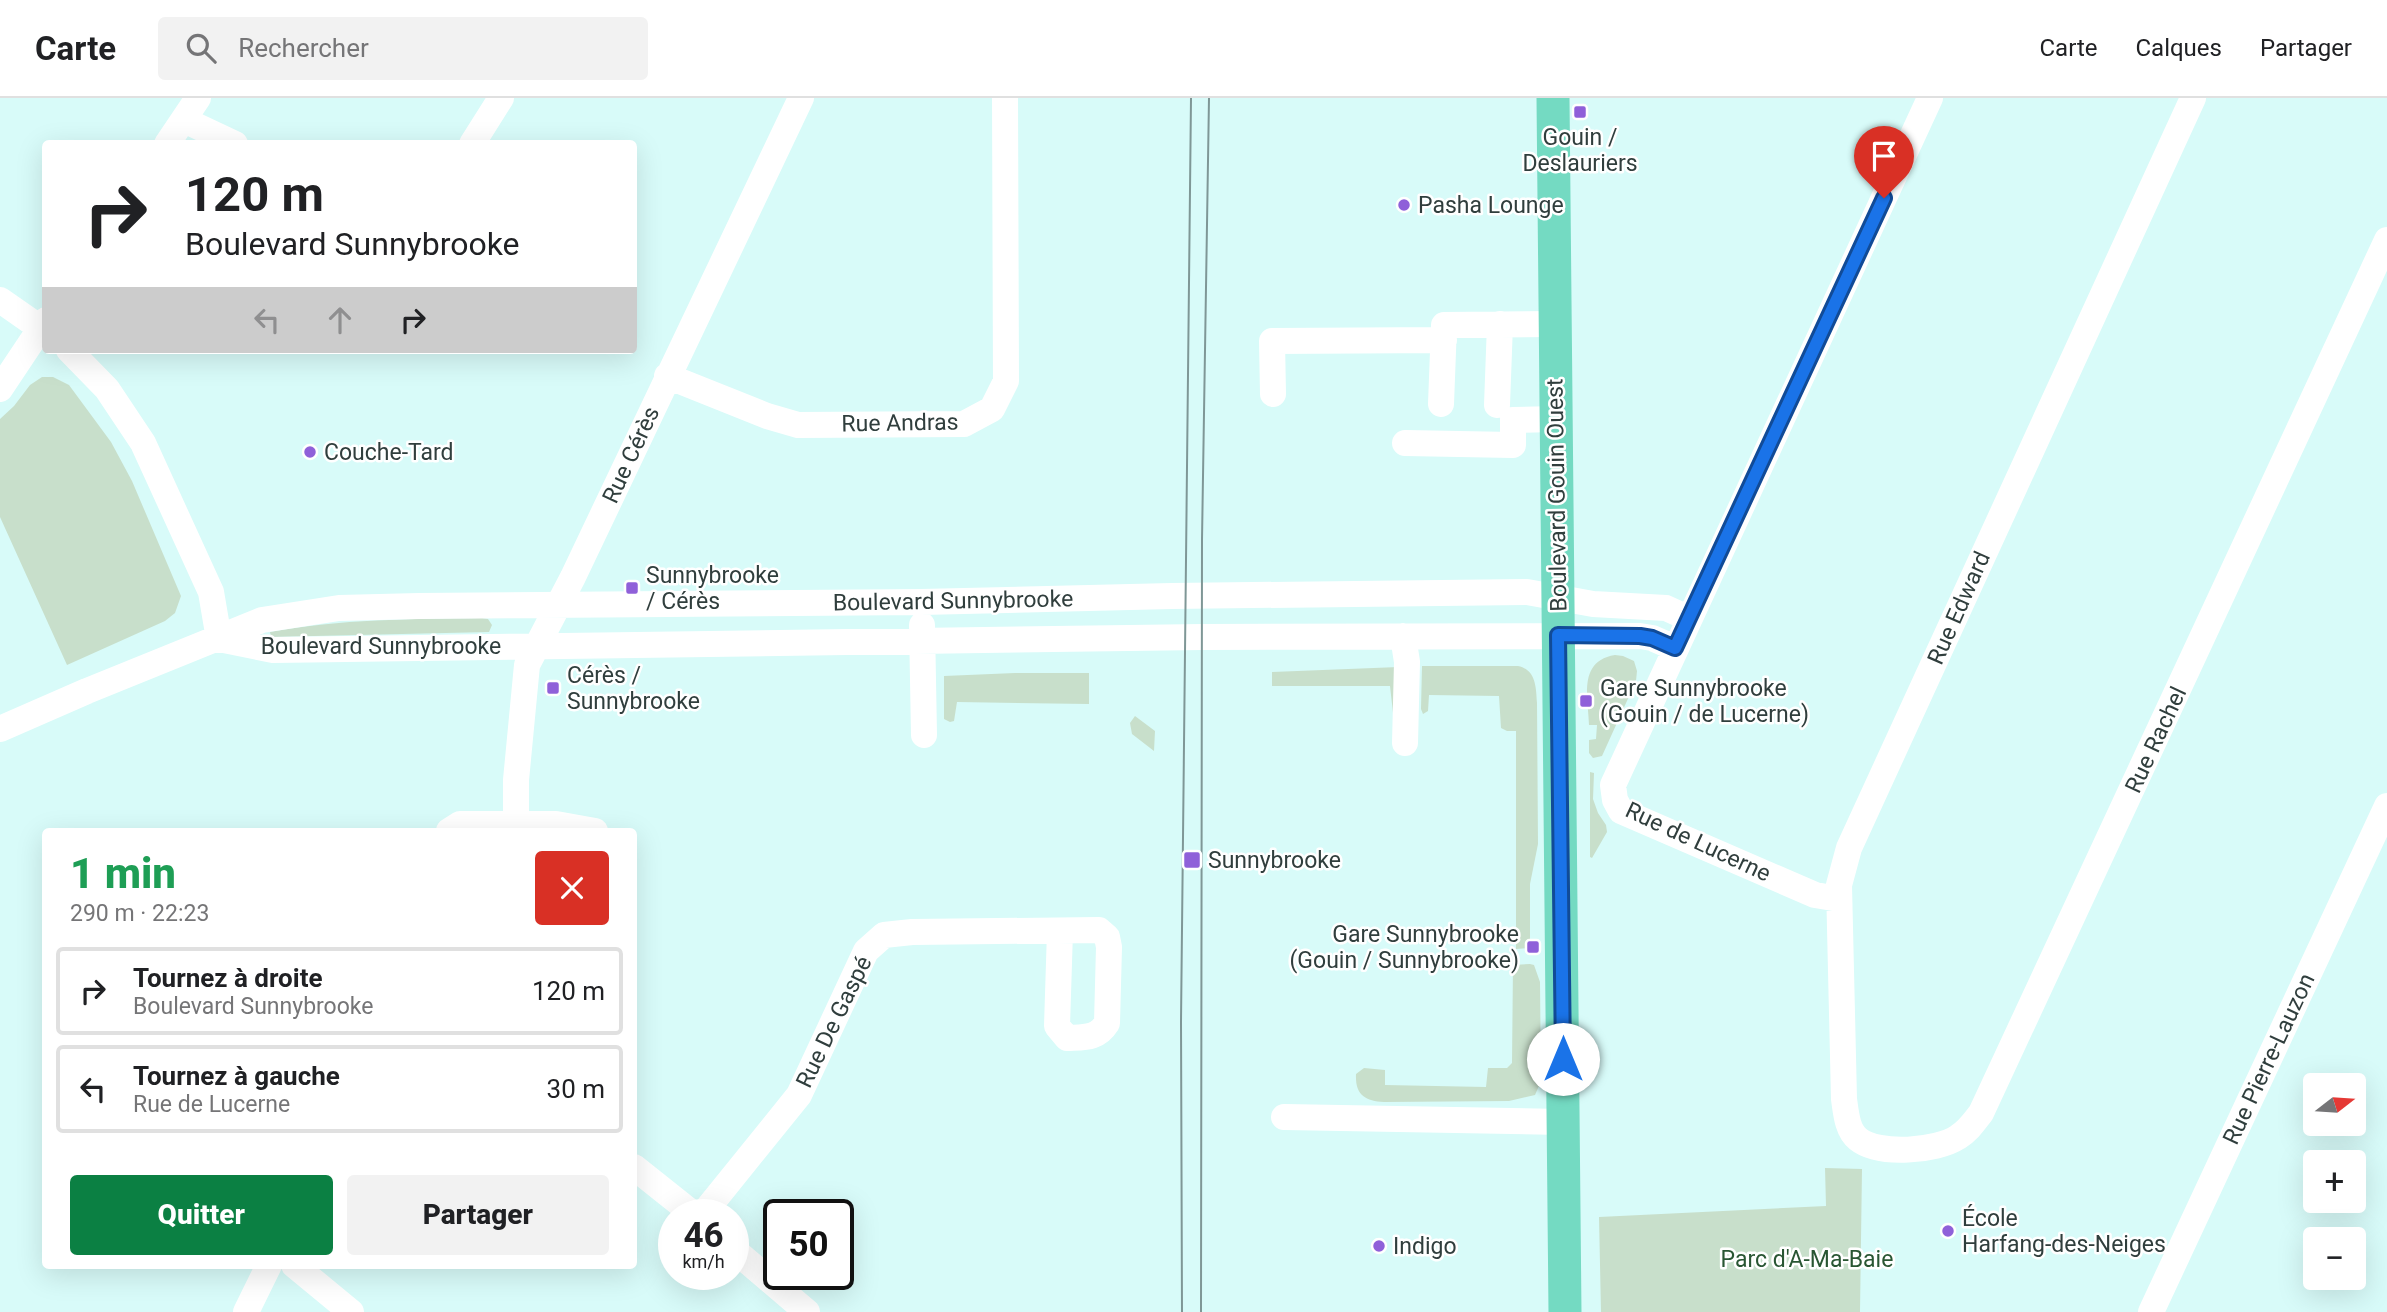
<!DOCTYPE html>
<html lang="fr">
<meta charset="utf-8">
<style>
:root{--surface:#fff;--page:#f2f2f2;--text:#202124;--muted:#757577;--line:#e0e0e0;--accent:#0b8043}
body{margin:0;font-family:Roboto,sans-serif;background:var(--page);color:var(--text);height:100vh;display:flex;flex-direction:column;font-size:26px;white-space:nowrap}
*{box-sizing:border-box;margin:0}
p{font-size:23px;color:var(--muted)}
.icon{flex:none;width:38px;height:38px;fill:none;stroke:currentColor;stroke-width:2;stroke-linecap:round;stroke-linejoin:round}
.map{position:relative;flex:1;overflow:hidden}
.panel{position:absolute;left:42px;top:730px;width:595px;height:441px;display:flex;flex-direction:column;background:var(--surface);border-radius:7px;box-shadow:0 7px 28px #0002}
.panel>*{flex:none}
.top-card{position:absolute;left:42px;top:42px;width:595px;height:214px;border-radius:7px;box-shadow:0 7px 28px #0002;background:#fff;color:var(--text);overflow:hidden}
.needle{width:46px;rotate:73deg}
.fabs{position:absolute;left:2303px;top:975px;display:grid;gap:14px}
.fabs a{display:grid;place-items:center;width:63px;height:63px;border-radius:7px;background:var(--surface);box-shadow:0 7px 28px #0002;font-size:35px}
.speed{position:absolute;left:658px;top:1101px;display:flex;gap:14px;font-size:35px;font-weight:700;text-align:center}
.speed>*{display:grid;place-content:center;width:91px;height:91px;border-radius:50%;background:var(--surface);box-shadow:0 7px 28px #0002;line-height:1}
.speed small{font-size:18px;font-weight:400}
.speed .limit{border:4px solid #111;border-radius:10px;background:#fff;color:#111}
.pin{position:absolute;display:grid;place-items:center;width:60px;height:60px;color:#fff;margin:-72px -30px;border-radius:50% 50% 50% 0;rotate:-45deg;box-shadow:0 0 7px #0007}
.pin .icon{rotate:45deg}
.me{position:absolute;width:77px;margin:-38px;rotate:0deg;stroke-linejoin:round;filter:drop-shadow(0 0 5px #0008)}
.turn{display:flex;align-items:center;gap:24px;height:147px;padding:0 28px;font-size:32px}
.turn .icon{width:91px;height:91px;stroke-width:2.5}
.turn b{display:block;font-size:49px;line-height:60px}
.lanes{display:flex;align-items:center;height:66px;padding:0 28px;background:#0003;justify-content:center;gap:35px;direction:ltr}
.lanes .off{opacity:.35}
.round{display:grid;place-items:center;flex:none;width:74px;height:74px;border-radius:7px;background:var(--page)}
.summary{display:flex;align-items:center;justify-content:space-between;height:119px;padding:0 28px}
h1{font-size:42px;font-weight:800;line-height:52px;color:#1e9e55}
.cta{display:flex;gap:14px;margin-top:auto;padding:14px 28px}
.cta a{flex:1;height:80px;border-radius:7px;background:var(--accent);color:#fff;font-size:28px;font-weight:800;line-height:80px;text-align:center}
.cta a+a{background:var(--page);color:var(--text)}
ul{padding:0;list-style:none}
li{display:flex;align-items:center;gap:21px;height:88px;margin:0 14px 10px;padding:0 14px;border:4px solid var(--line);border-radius:7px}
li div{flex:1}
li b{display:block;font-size:26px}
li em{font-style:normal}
header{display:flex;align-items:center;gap:42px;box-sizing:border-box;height:98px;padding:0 35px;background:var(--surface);border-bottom:2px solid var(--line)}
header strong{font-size:33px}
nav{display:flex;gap:38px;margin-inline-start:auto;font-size:24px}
.search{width:490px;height:63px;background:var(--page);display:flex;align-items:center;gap:18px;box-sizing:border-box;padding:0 24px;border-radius:7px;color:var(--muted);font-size:26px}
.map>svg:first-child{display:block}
.green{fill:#c8dfcb}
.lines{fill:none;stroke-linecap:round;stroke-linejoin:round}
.minor{stroke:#fff;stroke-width:26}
.major{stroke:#74dac2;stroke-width:33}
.tram{stroke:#7f9796;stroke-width:2}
.route-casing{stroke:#114b97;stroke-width:18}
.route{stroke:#1a73e8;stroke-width:12}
.poi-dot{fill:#8f60d9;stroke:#fff;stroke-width:2.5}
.labels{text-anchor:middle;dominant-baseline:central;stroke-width:5;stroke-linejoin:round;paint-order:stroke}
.poi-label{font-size:23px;fill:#303e3d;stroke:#fff;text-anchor:start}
.street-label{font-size:23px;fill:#303e3d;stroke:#fff}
.park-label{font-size:23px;fill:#295633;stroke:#fff}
</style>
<header>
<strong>Carte</strong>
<div class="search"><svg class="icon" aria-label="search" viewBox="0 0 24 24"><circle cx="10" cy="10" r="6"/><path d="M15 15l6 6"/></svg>Rechercher</div>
<nav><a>Carte</a><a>Calques</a><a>Partager</a></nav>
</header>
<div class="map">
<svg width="2387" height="1214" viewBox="0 0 2387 1214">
<rect width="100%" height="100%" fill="#d8fbf9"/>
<!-- green -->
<path class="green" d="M42 279H53L69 287 111 344 132 383 181 498 175 515 165 523 67 567 0 419V321L14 308 30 287Z
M482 520 488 521 492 527 489 534 271 539 270 534C341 521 411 521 482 520Z
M1615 557 1623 558 1634 563 1637 573 1636 583 1602 658 1593 660 1589 655V642L1596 641 1597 627H1589C1588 599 1578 563 1615 557Z
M1422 568H1518C1536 572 1536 589 1537 605L1538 746 1530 786V850L1516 851V633H1507L1501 630 1499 598 1429 597 1428 613 1423 616 1421 611Z
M1399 569 1393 615 1390 588H1272V574Z
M1015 575H1089V606L957 604 954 623 950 624 944 621V578Z
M1135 618 1155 633 1154 653 1132 636 1130 625Z
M1590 674 1594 675 1593 701 1598 715 1606 727 1607 734 1592 760 1590 759Z
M1530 866 1534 867 1540 884 1541 983 1535 997 1509 1003 1384 1004C1365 1003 1355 997 1356 976L1364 970 1385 972V987L1486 989 1488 970H1507L1512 965 1513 867Z
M1825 1070 1862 1071 1860 1214H1601L1599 1119 1826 1108Z"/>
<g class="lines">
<!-- minor -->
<path class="minor" d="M2193 0 1849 750 1839 787 1844 1001C1846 1015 1847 1032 1858 1041 1879 1058 1937 1053 1958 1039 1968 1033 1974 1024 1981 1015L2387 142
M184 22 235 46
M167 46 198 0
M472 46 501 0
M0 202 46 234
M69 252 107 291 143 345 211 494 219 541
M667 278 767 318 798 327 964 326 992 311 1006 283 1005 0
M0 291 46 222
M1273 296 1272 243 1444 242
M1441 306 1444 227 1555 226
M1497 307 1500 226
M1405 345 1513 347V322L1556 321
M922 527 924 637
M1403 538 1407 564 1405 645
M219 541 273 552 1203 539 1640 538 1652 540 1675 550
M0 631 87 593 262 522 339 510 419 508 921 504 1172 498 1527 494 1593 506 1666 510 1688 520
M449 733 460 726H556L595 733
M516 733V682L527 567 573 479 801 0
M1839 801 1815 797 1621 713 1615 702 1613 687 1930 0
M1284 1019 1563 1024
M634 1069 693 1116
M703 1116 799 997 866 853 884 837 912 834 1099 832 1107 839 1109 849 1107 925C1097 941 1084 939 1067 940L1057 928 1060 833
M733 1151 807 1214
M294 1167 351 1214
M246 1214 269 1167
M2151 1214 2387 708"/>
<!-- major -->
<path class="major" d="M1553 0 1565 1214"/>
<!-- tram -->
<path class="tram" d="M1182 1214 1181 924 1191 0
M1201 1214 1202 442 1209 0"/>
</g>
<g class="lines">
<defs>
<path id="route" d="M1563 961 1558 537 1640 538 1652 540 1675 550 1884 100"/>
</defs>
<!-- route casing -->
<use href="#route" class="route-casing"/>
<!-- route -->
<use href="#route" class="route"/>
</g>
<!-- markers -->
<g class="poi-dot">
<rect x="1573" y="7" width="14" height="14" rx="3.5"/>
<circle cx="1404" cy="107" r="7"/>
<circle cx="310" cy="354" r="7"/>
<rect x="625" y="483" width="14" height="14" rx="3.5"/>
<rect x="546" y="583" width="14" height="14" rx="3.5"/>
<rect x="1579" y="596" width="14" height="14" rx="3.5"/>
<rect x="1183" y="753" width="18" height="18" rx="3.5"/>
<rect x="1526" y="842" width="14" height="14" rx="3.5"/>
<circle cx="1948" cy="1133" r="7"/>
<circle cx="1379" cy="1148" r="7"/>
</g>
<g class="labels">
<!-- poi labels -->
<g class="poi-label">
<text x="1580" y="39" text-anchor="middle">Gouin /<tspan x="1580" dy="26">Deslauriers</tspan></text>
<text x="1418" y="107">Pasha Lounge</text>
<text x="324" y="354">Couche-Tard</text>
<text x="646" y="477">Sunnybrooke<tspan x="646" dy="26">/ Cérès</tspan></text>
<text x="567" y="577">Cérès /<tspan x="567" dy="26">Sunnybrooke</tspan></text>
<text x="1600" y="590">Gare Sunnybrooke<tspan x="1600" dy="26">(Gouin / de Lucerne)</tspan></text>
<text x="1208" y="762">Sunnybrooke</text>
<text x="1519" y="836" text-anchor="end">Gare Sunnybrooke<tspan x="1519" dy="26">(Gouin / Sunnybrooke)</tspan></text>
<text x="1962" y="1120">École<tspan x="1962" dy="26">Harfang-des-Neiges</tspan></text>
<text x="1393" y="1148">Indigo</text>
</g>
<!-- street labels -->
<g class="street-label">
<text transform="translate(900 325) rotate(-1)">Rue Andras</text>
<text transform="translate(631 357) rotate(-65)">Rue Cérès</text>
<text transform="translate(1557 397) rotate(-91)">Boulevard Gouin Ouest</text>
<text transform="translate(953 503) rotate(-1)">Boulevard Sunnybrooke</text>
<text transform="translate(1959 510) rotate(-66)">Rue Edward</text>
<text x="381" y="548">Boulevard Sunnybrooke</text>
<text transform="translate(2156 642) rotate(-65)">Rue Rachel</text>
<text transform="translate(1698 744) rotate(25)">Rue de Lucerne</text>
<text transform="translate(834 924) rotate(-64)">Rue De Gaspé</text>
<text transform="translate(2269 961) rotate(-65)">Rue Pierre-Lauzon</text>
</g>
<!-- park labels -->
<g class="park-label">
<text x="1807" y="1161">Parc d'A-Ma-Baie</text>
</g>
</g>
</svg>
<div class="fabs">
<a><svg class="needle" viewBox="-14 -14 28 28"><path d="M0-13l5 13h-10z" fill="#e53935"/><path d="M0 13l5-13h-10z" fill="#757577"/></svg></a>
<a>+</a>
<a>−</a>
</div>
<div class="speed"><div>46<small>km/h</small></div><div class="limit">50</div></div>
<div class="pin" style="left:1884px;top:100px;background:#d93025"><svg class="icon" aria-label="arrive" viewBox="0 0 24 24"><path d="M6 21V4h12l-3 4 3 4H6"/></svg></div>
<svg class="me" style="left:1563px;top:961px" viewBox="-20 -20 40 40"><circle r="19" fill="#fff"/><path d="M0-13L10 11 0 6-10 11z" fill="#1a73e8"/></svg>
<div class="top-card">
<div class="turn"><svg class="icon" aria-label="right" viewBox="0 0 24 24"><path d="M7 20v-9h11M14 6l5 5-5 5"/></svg><div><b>120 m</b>Boulevard Sunnybrooke</div></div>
<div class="lanes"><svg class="icon off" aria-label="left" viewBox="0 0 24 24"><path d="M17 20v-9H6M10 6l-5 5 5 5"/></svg><svg class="icon off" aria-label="ahead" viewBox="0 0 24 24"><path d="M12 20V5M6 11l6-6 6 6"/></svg><svg class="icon" aria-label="right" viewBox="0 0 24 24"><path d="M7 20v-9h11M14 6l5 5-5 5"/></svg></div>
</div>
<section class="panel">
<div class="summary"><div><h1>1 min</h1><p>290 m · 22:23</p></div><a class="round" style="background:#d93025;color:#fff"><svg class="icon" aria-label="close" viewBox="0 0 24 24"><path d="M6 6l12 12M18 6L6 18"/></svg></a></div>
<ul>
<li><svg class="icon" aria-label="right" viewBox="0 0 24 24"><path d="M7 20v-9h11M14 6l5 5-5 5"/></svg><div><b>Tournez à droite</b><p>Boulevard Sunnybrooke</p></div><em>120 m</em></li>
<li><svg class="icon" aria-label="left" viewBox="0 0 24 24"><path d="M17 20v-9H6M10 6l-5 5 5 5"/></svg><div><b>Tournez à gauche</b><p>Rue de Lucerne</p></div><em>30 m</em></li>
</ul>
<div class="cta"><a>Quitter</a><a>Partager</a></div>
</section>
</div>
